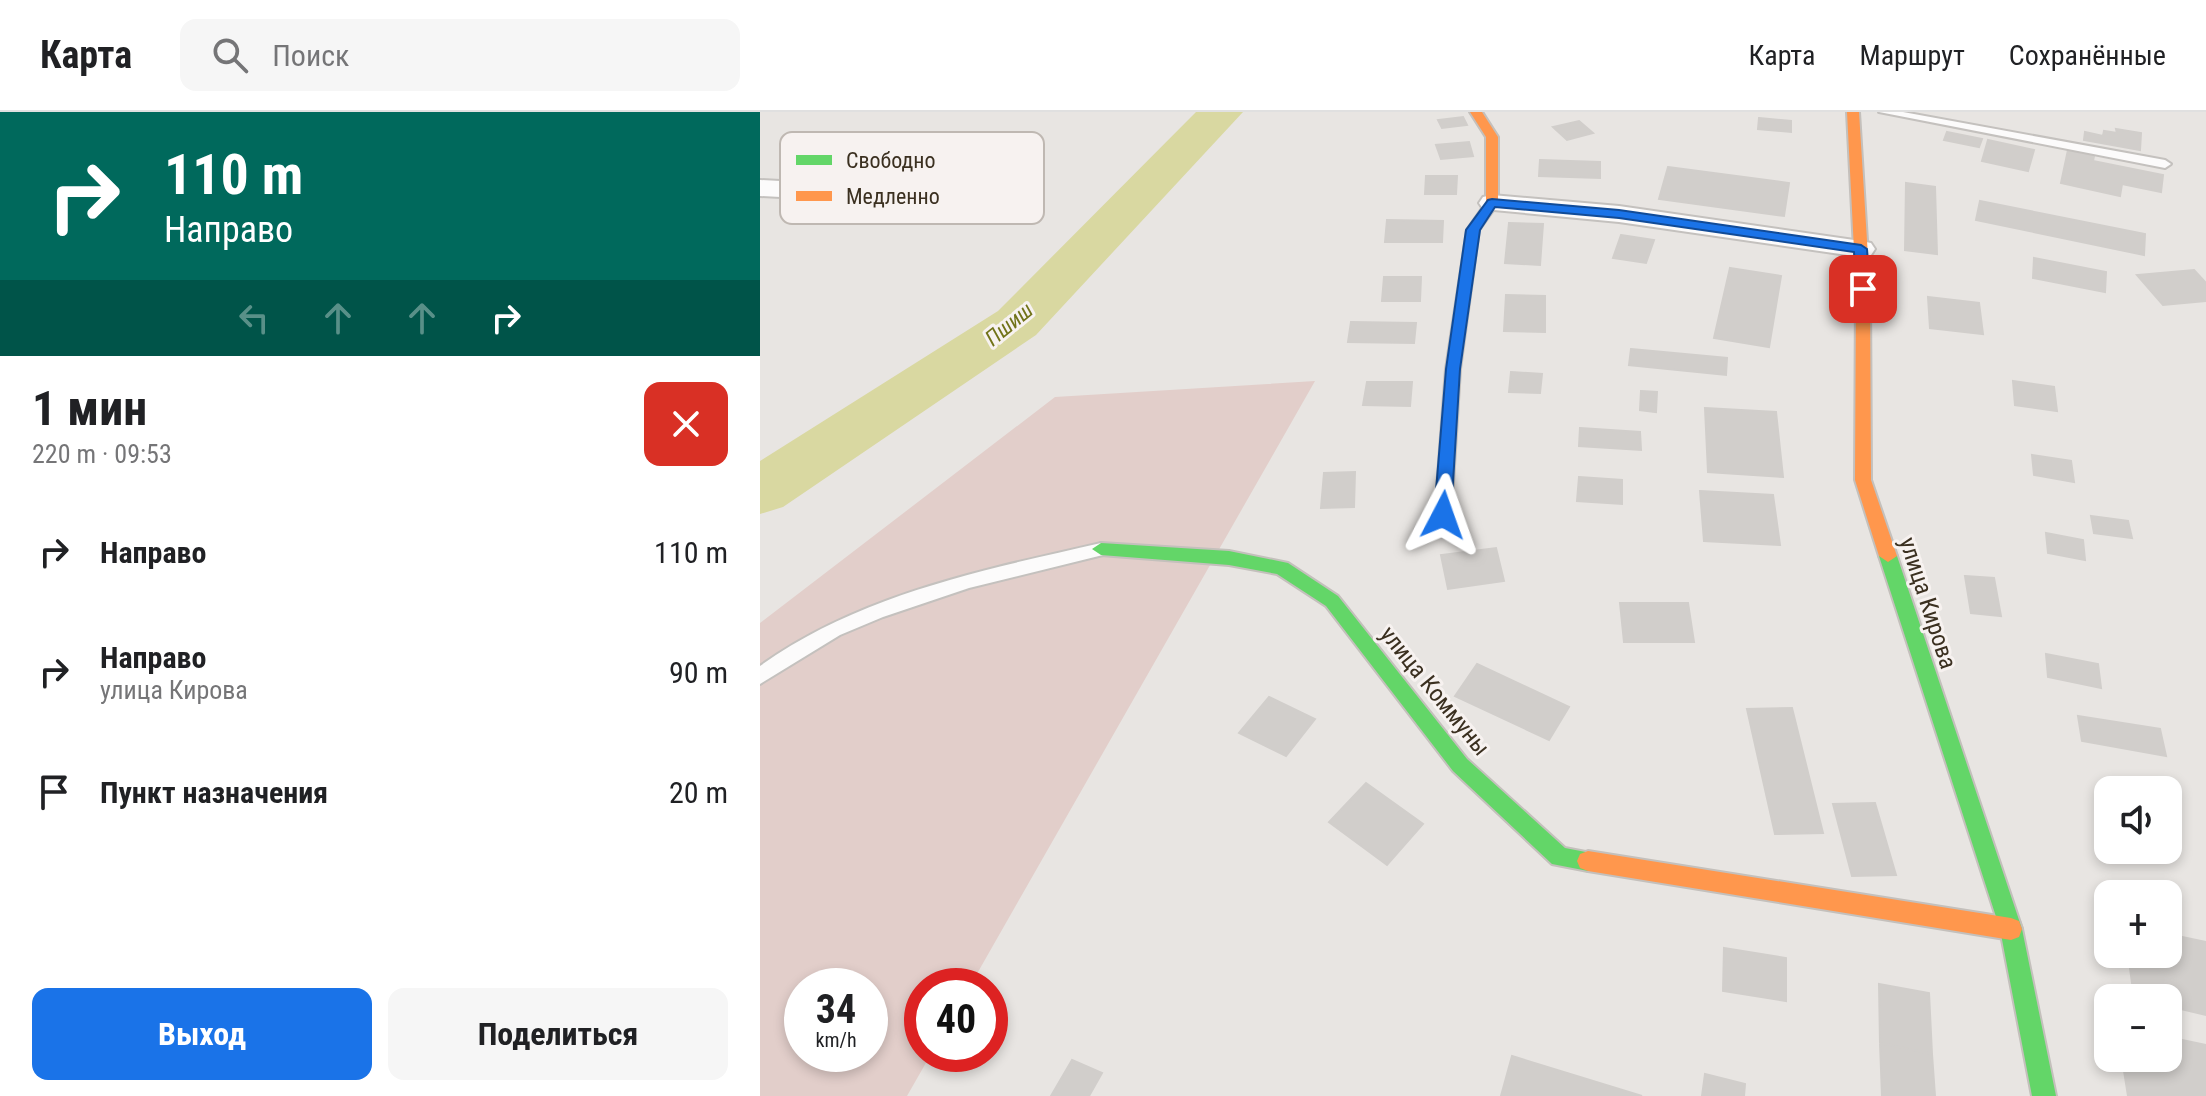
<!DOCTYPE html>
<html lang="ru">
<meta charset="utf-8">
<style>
:root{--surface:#fff;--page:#f6f6f6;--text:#202124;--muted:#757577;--line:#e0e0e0;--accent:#1a73e8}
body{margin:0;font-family:"Roboto Condensed",sans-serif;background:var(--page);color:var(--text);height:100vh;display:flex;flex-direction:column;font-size:30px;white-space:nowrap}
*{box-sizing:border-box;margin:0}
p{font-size:26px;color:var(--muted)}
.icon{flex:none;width:44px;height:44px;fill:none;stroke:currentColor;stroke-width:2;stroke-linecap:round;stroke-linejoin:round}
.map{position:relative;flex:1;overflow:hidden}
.side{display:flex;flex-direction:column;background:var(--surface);width:760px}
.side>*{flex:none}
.top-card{background:#00695c;color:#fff;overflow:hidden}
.tools{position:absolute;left:1334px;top:664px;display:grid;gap:16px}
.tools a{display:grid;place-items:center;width:88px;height:88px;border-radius:16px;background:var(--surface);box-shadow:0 4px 12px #0003;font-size:40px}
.speed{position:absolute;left:24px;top:856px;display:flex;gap:16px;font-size:40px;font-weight:700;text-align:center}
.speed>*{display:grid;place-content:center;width:104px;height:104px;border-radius:50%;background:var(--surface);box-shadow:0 4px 12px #0003;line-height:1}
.speed small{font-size:20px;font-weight:400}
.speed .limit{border:12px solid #d22;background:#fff;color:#111}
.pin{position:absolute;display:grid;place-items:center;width:68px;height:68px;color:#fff;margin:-34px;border-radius:16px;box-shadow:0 4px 12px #0006}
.me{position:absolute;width:88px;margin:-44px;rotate:4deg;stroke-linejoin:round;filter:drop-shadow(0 0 6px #0008)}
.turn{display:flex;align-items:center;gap:28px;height:168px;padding:0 32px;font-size:36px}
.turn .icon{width:104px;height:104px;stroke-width:2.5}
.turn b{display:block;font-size:56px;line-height:68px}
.lanes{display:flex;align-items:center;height:76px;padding:0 32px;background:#0003;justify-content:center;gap:40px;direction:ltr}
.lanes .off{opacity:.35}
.round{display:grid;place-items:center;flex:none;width:84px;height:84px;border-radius:16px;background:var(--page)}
.headline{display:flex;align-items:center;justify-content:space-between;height:136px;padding:0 32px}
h1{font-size:48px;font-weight:700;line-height:60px}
.action{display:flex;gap:16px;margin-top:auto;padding:16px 32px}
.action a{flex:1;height:92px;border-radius:16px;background:var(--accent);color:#fff;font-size:32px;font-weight:700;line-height:92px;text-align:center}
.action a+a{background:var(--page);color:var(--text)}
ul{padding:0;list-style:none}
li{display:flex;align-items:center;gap:24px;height:120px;padding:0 32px}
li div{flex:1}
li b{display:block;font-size:30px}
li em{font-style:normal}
header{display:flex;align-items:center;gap:48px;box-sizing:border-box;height:112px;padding:0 40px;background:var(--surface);border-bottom:2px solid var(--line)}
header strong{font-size:38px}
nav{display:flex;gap:44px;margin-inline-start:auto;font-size:28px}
.search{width:560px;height:72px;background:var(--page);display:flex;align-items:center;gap:20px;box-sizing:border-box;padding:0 28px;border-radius:16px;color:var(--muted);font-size:30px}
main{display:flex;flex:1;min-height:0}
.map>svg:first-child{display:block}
.green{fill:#e2ceca;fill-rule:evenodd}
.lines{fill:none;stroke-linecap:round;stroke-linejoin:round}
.river{fill:#d9d8a1;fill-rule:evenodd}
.building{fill:#d1cecb;stroke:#d1cecb;stroke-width:2}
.lane-casing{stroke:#c4c1be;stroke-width:4}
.street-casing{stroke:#c4c1be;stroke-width:4}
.fast-casing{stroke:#c4c0bc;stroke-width:4}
.slow-casing{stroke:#c4c0bc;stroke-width:4}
.lane{fill:#fcfbfb;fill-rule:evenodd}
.street{fill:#fcfbfb;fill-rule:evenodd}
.fast{fill:#63d668;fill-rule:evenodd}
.slow{fill:#ff974d;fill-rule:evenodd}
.route{fill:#1a73e8;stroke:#114b97;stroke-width:2}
.labels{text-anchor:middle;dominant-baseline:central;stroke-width:6;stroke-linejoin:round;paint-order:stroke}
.far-water-label{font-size:22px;font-style:italic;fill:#717319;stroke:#f7f2f0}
.street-label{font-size:24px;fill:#3b3020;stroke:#f7f2f0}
.key{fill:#f7f2f0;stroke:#bfb8b2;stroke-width:2}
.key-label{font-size:22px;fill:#3b3020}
</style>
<header>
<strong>Карта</strong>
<div class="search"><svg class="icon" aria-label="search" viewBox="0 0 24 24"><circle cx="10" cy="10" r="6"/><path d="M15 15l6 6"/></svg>Поиск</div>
<nav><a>Карта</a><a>Маршрут</a><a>Сохранённые</a></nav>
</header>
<main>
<section class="side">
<div class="top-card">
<div class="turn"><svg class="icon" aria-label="right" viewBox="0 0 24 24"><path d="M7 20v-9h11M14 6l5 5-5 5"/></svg><div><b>110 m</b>Направо</div></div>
<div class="lanes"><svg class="icon off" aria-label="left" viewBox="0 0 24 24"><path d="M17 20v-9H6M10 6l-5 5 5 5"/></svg><svg class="icon off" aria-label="ahead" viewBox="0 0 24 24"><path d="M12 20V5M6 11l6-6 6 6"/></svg><svg class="icon off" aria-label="ahead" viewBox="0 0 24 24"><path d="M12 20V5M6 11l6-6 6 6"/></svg><svg class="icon" aria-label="right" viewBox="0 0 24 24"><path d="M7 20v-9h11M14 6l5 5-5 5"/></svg></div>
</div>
<div class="headline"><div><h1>1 мин</h1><p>220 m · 09:53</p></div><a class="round" style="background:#d93025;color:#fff"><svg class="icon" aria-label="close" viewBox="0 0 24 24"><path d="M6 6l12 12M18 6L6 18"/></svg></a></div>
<ul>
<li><svg class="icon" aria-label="right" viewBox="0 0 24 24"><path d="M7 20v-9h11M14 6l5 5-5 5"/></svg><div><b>Направо</b></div><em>110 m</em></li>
<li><svg class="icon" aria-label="right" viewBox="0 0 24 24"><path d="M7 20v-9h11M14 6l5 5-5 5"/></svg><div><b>Направо</b><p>улица Кирова</p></div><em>90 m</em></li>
<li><svg class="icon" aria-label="arrive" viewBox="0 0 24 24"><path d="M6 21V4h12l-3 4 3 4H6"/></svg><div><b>Пункт назначения</b></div><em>20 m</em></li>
</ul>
<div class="action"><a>Выход</a><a>Поделиться</a></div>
</section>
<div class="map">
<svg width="1446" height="984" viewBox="0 0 1446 984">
<rect width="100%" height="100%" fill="#e8e5e2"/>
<!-- green -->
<path class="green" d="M555 269 210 874H162V942H171L147 984H0V511L295 285ZM42 874H110V942H42Z"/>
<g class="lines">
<!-- river -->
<path class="river" d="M436 0H483L276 223 23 395 0 402V349L238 199Z"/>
</g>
<!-- building -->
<path class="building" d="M703 5 707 13 682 16 678 8Z
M999 6 1031 9V20L998 17Z
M819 9 833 21 807 28 793 15Z
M1356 17 1381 21 1380 38 1324 28 1325 20 1343 24 1344 19 1357 21Z
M1187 20 1222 27 1219 35 1184 28Z
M1228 28 1274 38 1268 59 1222 49Z
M709 30 713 44 681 47 676 33Z
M1308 38 1334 44 1333 49 1403 63 1401 80 1362 72 1360 84 1301 71Z
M780 48 840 50V66L779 64Z
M908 55 1029 71 1024 104 899 87Z
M666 64H697L696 82H665Z
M1146 71 1175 75 1177 142 1145 138Z
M1220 89 1385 122 1384 143 1216 108Z
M627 108 683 109 682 130H625Z
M749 111 783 112 780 153 745 151Z
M861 123 894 128 886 151 853 146Z
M1274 146 1346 160 1345 180 1273 166Z
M970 156 1021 164 1009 235 954 226Z
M1434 158 1446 171V189L1403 193 1377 163Z
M624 165H661L660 189H622Z
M746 183 785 184V220L744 219Z
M1168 185 1219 191 1223 222 1170 216Z
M591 210 656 211 654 231 588 230Z
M871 237 967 246 966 263 869 253Z
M751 260 782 262 780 281 749 280Z
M1253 269 1294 275 1297 299 1255 293Z
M607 270H652L650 294 603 293Z
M881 279 897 280 896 300 880 298Z
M945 296 1016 300 1023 365 948 360Z
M820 316 880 320 881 338 819 334Z
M1272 343 1311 349 1314 370 1274 363Z
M595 360 594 395 561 396 564 361Z
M819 365 862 368V392L817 389Z
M940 379 1013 383 1020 433 944 429Z
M1331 404 1368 409 1372 426 1334 421Z
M1286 421 1323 428 1325 448 1288 441Z
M736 436 744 469 688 477 681 443Z
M1205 464 1234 466 1241 504 1211 501Z
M860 491H928L934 530H864Z
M1286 542 1338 552 1341 576 1288 565Z
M717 552 809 595 789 628 695 584Z
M509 585 555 607 526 644 479 621Z
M1032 596 1063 721 1015 722 987 597Z
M1318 604 1400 617 1406 644 1322 629Z
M606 671 663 712 627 753 569 710Z
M1115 691 1136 763 1092 764 1073 692Z
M1408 822 1446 830V903L1408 894V886L1374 885 1368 842H1408Z
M964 836 1026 846V889L963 879Z
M1119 872 1169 881 1172 942 1120 931Z
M1408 925 1446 933V984H1368L1362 946H1408Z
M1120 931 1172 942 1175 984H1122Z
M752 944 882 984H741Z
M312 948 342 961 329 984H291Z
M945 962 985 972 984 984H942Z"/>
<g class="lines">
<defs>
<path id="lane" d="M1119 0H1143L1405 48 1411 52 1405 56Z
M341 431 350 437 347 442 209 476 123 505 80 523 0 572V554C100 482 224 458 341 431Z"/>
<path id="street" d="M0 68 76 72 85 74 89 80 85 86 76 88 0 84Z
M732 83 859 94 1101 129 1111 131 1115 137 1111 143 1101 145 859 110 723 97 719 91 723 85Z"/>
<path id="fast" d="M341 431 469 439 528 451 578 484 707 647 805 736 836 742 839 749 836 756 828 759 792 752 693 659 566 494 517 462 469 453 341 443 332 437Z
M1128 438 1137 444 1262 817 1296 984H1272L1240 817 1119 444Z"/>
<path id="slow" d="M710 0H722L738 25V91L719 118 700 257 691 403 683 409 675 403 686 257 707 118 726 91V25Z
M1087 0H1099L1110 177 1111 368 1137 444 1128 450 1119 444 1095 368 1096 177Z
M828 739 1251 806 1259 809 1262 817 1259 825 1251 828 828 759 820 756 817 749 820 742Z"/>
</defs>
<!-- lane casing -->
<use href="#lane" class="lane-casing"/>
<!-- street casing -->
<use href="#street" class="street-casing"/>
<!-- fast casing -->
<use href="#fast" class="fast-casing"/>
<!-- slow casing -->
<use href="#slow" class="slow-casing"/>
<!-- lane -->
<use href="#lane" class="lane"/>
<!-- street -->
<use href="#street" class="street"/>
<!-- fast -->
<use href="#fast" class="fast"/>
<!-- slow -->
<use href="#slow" class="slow"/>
</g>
<!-- route -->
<path class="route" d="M732 87 859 98 1101 133 1107 137 1110 177 1103 181 1096 177 1094 140 859 106 735 95 720 118 700 257 691 403 683 410 674 403 686 257 706 118 728 88Z"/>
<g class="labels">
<!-- far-water labels -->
<g class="far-water-label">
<text transform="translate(249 212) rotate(-39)">Пшиш</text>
</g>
<!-- street labels -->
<g class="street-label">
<text transform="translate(1168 491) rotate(72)">улица Кирова</text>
<text transform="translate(675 579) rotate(51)">улица Коммуны</text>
</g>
</g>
<!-- legend -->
<rect x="20" y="20" width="264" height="92" rx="12" class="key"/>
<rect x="36" y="43" width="36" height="10" fill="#63d668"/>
<rect x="36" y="79" width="36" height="10" fill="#ff974d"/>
<g class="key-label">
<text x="86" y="56">Свободно</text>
<text x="86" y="92">Медленно</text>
</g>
</svg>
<div class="tools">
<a><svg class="icon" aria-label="sound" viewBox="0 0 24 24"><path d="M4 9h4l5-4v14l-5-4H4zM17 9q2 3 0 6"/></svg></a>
<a>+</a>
<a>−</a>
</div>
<div class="speed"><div>34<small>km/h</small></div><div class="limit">40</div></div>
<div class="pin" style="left:1103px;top:177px;background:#d93025"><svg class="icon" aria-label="arrive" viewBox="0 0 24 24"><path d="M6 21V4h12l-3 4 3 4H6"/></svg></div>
<svg class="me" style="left:683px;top:403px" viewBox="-20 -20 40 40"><path d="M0-17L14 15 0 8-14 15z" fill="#1a73e8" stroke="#fff" stroke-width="4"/></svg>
</div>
</main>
